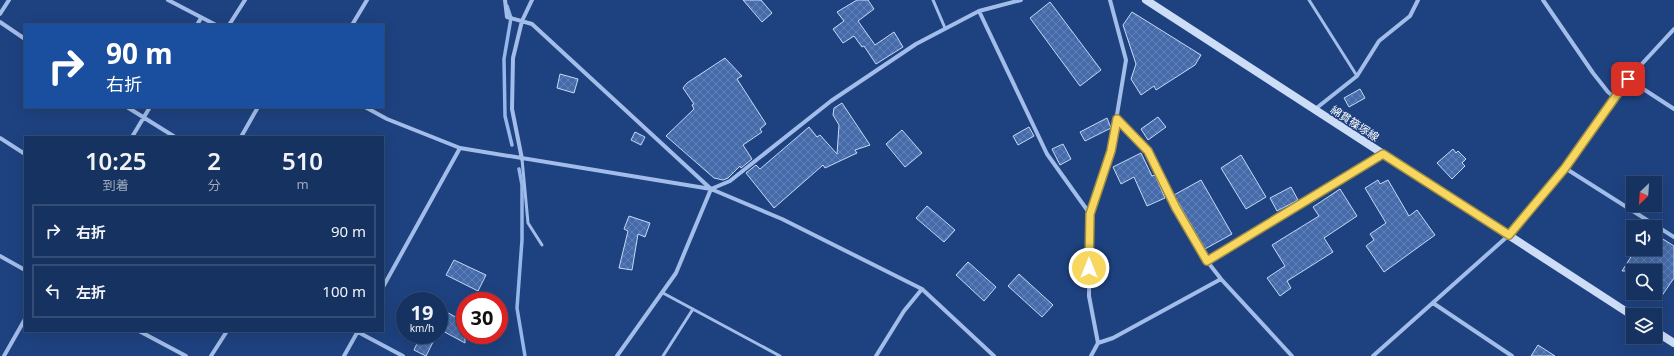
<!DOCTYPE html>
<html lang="ja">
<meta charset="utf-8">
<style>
:root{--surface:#163260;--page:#1f3a66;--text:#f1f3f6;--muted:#9eaabd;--line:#354d75}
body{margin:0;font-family:"Noto Sans","Noto Sans JP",sans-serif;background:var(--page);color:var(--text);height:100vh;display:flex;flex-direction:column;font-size:15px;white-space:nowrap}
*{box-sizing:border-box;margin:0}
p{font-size:13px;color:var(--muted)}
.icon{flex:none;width:22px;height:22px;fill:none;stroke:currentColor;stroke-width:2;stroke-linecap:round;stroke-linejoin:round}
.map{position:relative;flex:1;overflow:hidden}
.side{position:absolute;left:24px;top:136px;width:360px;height:196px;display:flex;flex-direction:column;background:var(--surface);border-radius:0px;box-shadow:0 4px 16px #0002,0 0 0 1px var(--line)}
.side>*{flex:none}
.guide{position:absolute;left:24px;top:24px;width:360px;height:84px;border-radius:0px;box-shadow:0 4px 16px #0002,0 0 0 1px var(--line);background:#1a4fa0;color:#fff;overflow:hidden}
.needle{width:26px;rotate:205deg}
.controls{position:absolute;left:1626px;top:176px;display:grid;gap:8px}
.controls a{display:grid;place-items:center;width:36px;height:36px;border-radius:0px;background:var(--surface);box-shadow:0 4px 16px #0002,0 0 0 1px var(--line);font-size:20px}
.speed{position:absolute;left:396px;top:292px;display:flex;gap:8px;font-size:20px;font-weight:700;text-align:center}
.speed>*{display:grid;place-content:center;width:52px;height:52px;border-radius:50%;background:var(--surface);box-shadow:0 4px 16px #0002,0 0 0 1px var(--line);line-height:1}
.speed small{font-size:10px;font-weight:400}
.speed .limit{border:6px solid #d22;background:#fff;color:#111}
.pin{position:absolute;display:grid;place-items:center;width:34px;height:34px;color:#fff;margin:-17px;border-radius:8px;box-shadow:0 2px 6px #0006}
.me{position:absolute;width:44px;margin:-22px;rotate:0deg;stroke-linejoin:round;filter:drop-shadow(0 0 3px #0008)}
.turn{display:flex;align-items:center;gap:14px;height:84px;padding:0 16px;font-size:18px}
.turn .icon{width:52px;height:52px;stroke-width:2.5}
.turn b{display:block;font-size:28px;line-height:34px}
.eta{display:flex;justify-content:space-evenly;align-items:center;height:68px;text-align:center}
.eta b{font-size:24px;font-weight:600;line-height:28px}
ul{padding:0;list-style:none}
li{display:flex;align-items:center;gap:12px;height:54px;margin:0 8px 6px;padding:0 8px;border:2px solid var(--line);border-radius:0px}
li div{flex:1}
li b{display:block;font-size:15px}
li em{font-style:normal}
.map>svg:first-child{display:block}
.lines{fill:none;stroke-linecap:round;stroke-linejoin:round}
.stream{stroke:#95b7ea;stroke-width:3.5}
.building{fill:url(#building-cross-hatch);stroke:#c6d9f7}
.lane{stroke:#a2bde9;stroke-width:3}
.street{stroke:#a2bde9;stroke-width:4}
.secondary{stroke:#cddcf7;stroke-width:8}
.route-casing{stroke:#a18c3f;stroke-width:10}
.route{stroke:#f8d761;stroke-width:7}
.labels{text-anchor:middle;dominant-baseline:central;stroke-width:3;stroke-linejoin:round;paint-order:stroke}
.street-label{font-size:11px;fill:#fff;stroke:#1e4280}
</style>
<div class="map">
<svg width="1674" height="356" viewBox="0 0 1674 356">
<defs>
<pattern id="building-cross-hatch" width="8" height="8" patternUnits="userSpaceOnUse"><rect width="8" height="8" fill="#466baa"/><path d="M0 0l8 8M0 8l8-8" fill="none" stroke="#6281b7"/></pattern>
</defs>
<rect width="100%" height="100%" fill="#1e4280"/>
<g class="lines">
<!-- stream -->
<path class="stream" d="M507 6 511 18 504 59 505 116 512 145
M519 169 522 185V240L517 308 525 356"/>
</g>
<!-- building -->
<path class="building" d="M743 0H761L772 13 762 22Z
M857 0H868L874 9 858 21 875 45 894 32 903 47 876 64 864 46 862 47 854 36 843 43 833 29 844 21 837 12Z
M1050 2 1101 70 1080 86 1030 18Z
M1132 12 1201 55 1195 65 1156 90 1154 86 1141 95 1131 79 1136 64 1123 25Z
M725 58 742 76 737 79 766 124 760 129 762 132 743 145 752 159 741 168 740 166 728 178 723 180 714 178 666 136 694 109 692 105 694 104 683 88 687 83Z
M560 74 578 79 574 93 557 88Z
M1360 89 1365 98 1349 107 1344 98Z
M842 103 870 145 855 150 857 153 825 168 823 165 774 208 746 173 756 165 760 169 809 127 817 137 820 135 837 154 839 125 833 115 834 108Z
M1158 117 1166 127 1148 140 1141 129Z
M1107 118 1111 128 1085 141 1080 132Z
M1029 127 1034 136 1018 145 1013 136Z
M902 130 922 153 905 167 886 144Z
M635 132 645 137 641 145 631 140Z
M1063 144 1071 159 1060 165 1052 149Z
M1453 149 1456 153 1458 151 1466 159 1462 163 1465 166 1452 179 1437 163Z
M1141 153 1152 176 1155 175 1165 198 1147 206 1134 177 1121 184 1113 167Z
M1241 155 1266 197 1246 209 1221 168Z
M1201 180 1232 234 1205 249 1174 195Z
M1378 180 1380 184 1388 180 1409 216 1417 210 1435 235 1384 272 1366 246 1374 240 1370 234 1386 223 1365 188Z
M1291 187 1298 200 1277 211 1270 198Z
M1340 189 1357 216 1324 238 1333 252 1287 281 1291 288 1280 296 1267 278 1285 266 1272 245 1319 216 1313 207Z
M927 206 955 230 944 242 916 218Z
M629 216 650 223 645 237 638 234 632 270 619 268 628 231 624 229Z
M1655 234 1674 246V278L1661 297 1655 293V271H1622L1636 249H1655Z
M454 260 486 275 478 291 446 275Z
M968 262 996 287 984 301 956 275Z
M1019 274 1053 305 1042 317 1008 286Z
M439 308 465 322V343L439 329Z
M421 335 434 340 426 356 414 350Z
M1538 345 1555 356H1531Z"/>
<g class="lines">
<!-- lane -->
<path class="lane" d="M933 0 945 28
M1309 0 1357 76
M522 159 528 223 542 245
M1207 261 1382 155
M663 293 780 356
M663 356 693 309"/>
<!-- street -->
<path class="street" d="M168 0 216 25
M505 0 507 17 532 24 711 189
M1543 0 1593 73 1608 92 1614 97
M979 11 1047 154 1090 214
M0 14 9 0
M0 22 25 39
M197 25 201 18
M229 25 245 0
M352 25 367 0
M1628 79 1674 109
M127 107 175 137
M365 107 387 119 460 148 711 189 782 219 922 289 994 356
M1314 110 1357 76 1379 41 1410 16 1418 0
M1117 119 1148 151 1176 208 1207 261 1221 279 1292 356
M132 137 150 107
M241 137 258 107
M0 138 25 154
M522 159 512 109 513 58 522 21 532 0
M1565 168 1674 237
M0 256 25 270
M383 287 460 148
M1433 303 1512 356
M139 331 186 356
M356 331 403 356
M1098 343 1113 338 1221 279
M4 356 25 319
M211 356 227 331
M344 356 358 331
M617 356 676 273 711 189 730 181 831 101 916 44 979 11 1021 0
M876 356 904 311 922 289
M1091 356 1098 343 1089 296 1090 214 1111 151 1126 60 1110 0
M1373 356 1509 235 1565 168 1628 79 1674 29"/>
<!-- secondary -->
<path class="secondary" d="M1146 0 1633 316
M1655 331 1674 343"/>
</g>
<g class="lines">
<defs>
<path id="route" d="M1089 268 1090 214 1111 151 1117 119 1148 151 1176 208 1207 261 1383 154 1509 235 1565 168 1628 79"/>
</defs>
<!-- route casing -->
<use href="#route" class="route-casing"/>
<!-- route -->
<use href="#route" class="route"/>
</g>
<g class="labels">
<!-- street labels -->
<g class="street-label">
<text transform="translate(1355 123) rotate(33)">綿貫篠塚線</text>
</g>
</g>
</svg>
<div class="controls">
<a><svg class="needle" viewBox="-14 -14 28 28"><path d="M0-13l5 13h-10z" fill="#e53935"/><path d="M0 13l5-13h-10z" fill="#9eaabd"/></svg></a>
<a><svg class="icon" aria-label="sound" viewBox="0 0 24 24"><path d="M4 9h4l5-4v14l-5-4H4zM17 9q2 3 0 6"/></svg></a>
<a><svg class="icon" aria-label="search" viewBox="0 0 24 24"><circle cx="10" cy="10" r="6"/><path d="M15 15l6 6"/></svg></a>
<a><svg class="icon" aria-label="layers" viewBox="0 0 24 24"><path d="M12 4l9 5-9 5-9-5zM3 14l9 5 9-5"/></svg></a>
</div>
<div class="speed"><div>19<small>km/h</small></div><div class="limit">30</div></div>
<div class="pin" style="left:1628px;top:79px;background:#d93025"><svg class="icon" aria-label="arrive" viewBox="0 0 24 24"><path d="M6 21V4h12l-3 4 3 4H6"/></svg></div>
<svg class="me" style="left:1089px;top:268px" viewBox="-20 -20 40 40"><circle r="17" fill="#f8d761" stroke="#fff" stroke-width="3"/><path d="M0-11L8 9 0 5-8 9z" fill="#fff"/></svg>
<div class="guide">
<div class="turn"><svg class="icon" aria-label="right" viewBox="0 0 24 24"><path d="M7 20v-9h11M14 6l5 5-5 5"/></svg><div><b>90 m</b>右折</div></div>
</div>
<section class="side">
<div class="eta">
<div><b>10:25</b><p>到着</p></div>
<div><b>2</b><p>分</p></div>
<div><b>510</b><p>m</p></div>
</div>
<ul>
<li><svg class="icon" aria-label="right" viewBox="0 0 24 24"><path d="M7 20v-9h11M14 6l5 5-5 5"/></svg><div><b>右折</b></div><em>90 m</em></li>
<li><svg class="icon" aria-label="left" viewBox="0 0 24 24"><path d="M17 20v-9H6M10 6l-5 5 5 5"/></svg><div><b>左折</b></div><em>100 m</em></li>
</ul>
</section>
</div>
